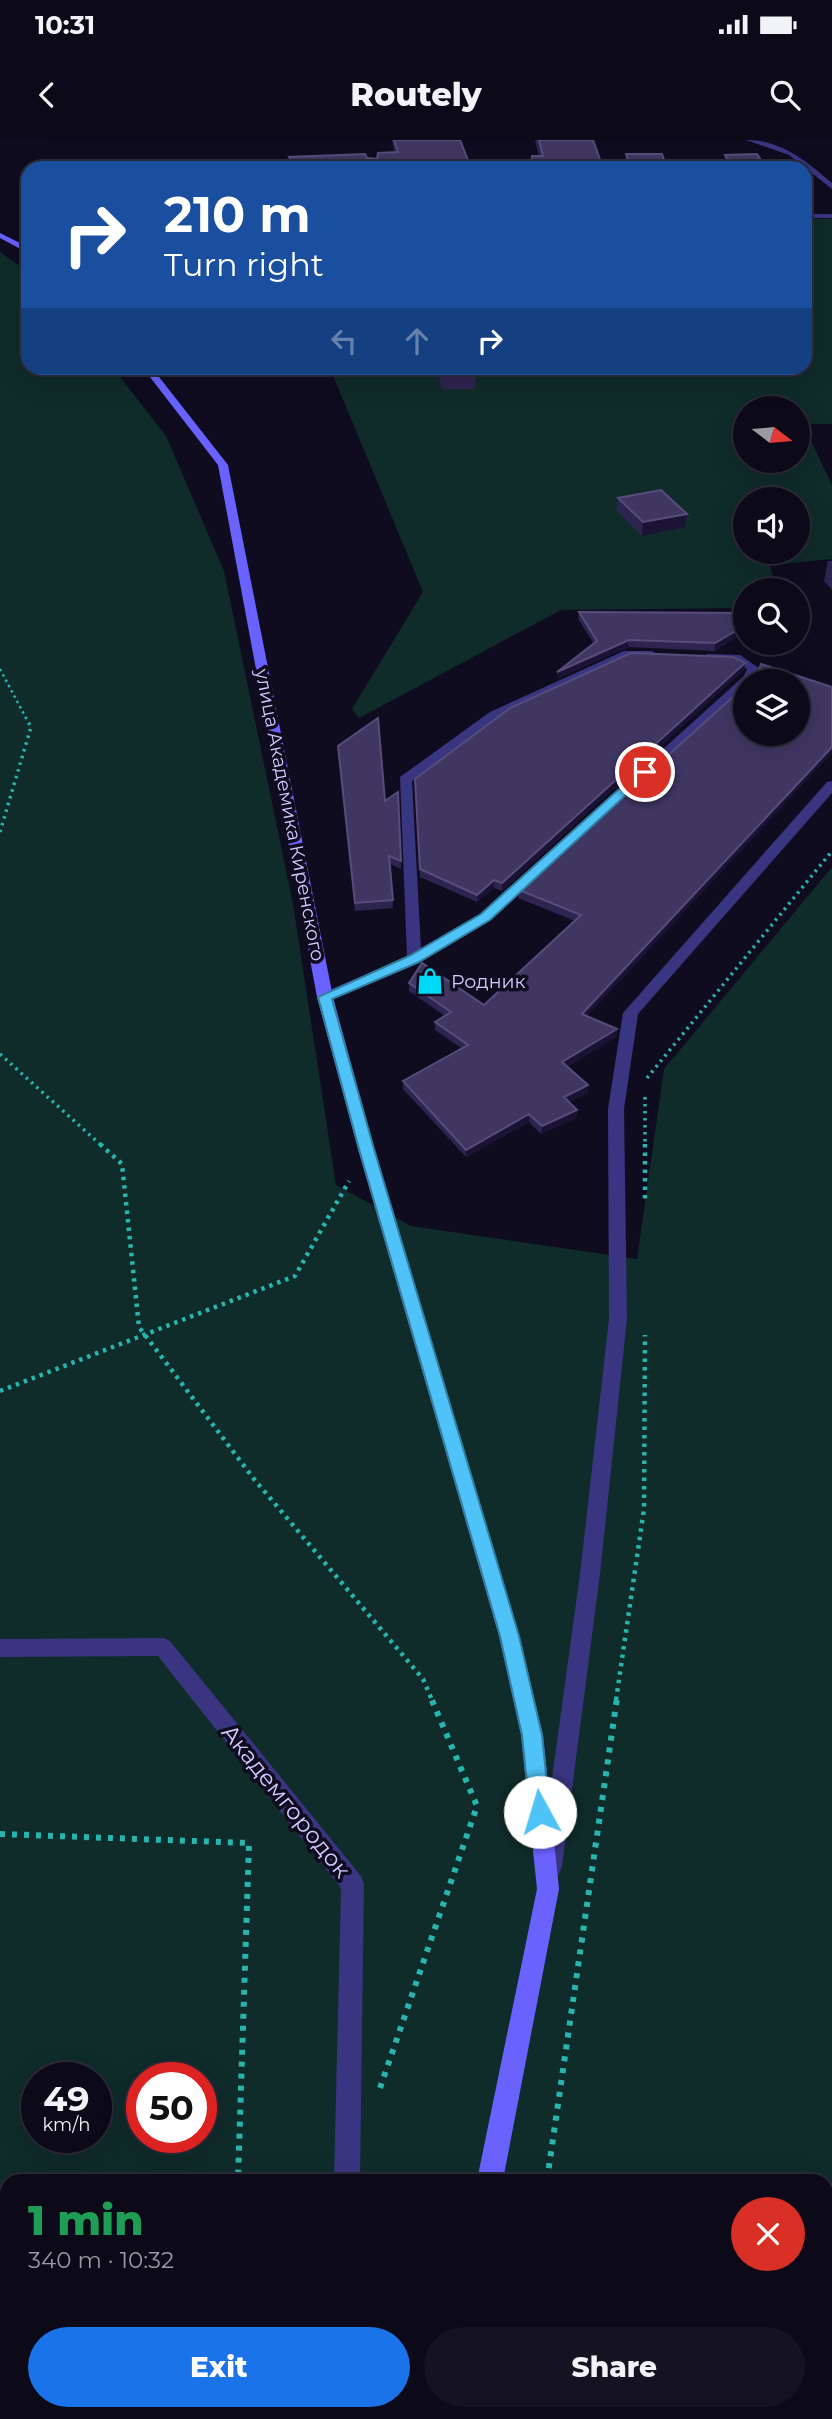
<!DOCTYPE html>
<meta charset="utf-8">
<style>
:root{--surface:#0c0918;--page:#151221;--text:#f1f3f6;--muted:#9a9aa2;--line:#2c2a37;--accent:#1a73e8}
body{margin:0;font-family:Montserrat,sans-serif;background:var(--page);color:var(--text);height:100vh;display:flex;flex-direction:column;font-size:26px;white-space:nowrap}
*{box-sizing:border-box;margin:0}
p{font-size:23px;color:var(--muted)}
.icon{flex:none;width:38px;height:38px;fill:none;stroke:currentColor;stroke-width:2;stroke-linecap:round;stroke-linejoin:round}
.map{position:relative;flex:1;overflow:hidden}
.sheet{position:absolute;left:0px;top:2034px;width:833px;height:247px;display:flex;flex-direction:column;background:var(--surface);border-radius:21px 21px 0 0;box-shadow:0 7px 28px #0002,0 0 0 2px var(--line)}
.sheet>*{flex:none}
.guide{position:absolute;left:21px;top:21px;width:791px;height:214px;border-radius:21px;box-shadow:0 7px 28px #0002,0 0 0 2px var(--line);background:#1a4fa0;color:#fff;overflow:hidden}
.needle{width:46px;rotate:106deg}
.fabs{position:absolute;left:733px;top:256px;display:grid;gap:14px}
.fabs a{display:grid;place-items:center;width:77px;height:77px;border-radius:50%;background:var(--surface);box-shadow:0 7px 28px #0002,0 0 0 2px var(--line);font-size:35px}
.speed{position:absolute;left:21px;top:1922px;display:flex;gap:14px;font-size:35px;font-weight:700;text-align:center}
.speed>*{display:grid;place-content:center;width:91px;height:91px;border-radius:50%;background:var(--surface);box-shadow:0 7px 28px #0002,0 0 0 2px var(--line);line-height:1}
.speed small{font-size:18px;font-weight:400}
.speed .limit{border:10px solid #d22;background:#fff;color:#111}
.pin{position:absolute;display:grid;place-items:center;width:60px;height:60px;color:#fff;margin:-30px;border:4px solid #fff;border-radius:50%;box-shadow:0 2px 7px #0007}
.me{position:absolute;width:77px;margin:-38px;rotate:354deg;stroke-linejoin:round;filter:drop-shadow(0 0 5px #0008)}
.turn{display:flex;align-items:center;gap:24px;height:147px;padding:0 28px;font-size:32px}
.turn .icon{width:91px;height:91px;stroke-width:2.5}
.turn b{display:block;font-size:49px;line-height:60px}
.lanes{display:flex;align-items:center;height:66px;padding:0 28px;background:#0003;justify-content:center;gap:35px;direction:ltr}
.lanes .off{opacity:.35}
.round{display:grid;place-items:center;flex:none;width:74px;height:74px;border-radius:37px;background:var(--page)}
.overview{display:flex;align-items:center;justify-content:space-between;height:119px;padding:0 28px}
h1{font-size:42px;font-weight:800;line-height:52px;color:#1e9e55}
.action{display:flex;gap:14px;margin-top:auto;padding:14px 28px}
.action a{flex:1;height:80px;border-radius:42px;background:var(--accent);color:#fff;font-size:28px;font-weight:800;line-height:80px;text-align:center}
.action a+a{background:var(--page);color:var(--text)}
.status{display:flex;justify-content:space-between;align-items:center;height:49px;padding:0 35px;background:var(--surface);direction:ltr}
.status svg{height:19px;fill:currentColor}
header{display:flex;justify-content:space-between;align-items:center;height:91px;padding:0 28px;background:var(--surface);font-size:32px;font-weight:800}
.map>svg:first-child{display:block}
.green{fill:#0f2b2a;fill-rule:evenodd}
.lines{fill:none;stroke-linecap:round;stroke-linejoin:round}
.path-far3{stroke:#29b5af;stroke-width:2.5;stroke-dasharray:2.5 3.5;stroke-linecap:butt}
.path-far2{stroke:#29b5af;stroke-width:3.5;stroke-dasharray:2.5 4.5;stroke-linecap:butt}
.path-far1{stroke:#29b5af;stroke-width:4.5;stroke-dasharray:3.5 5;stroke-linecap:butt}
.path{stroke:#29b5af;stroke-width:6;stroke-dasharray:5 7;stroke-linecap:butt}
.service{fill:#393581;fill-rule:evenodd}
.minor{fill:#393581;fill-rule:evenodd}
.secondary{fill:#6962ff;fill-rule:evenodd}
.wall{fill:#2d244f}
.shaded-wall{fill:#1a1334}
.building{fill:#3f3662;stroke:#564d7b;stroke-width:2}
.route{fill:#4fc3f7;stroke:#337fa1;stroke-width:2}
.labels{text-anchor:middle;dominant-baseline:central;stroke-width:7;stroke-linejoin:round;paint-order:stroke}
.street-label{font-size:19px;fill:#d2cbff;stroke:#100c20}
.poi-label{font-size:19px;fill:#d2cbff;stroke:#100c20;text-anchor:start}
.near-street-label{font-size:23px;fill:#d2cbff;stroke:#100c20}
</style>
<div class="status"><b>10:31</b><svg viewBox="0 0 49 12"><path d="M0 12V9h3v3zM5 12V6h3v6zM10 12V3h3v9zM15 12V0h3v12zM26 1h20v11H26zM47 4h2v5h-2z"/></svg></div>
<header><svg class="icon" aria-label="back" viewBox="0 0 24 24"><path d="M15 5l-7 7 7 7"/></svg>Routely<svg class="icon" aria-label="search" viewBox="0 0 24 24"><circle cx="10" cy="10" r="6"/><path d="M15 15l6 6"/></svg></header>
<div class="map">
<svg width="832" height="2279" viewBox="0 0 832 2279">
<rect width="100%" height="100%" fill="#100c20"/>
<!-- green -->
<path class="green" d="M805 79H832V284H803L832 345V419L770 425 776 450H746L745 468 561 470 359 578 352 569 423 452 330 228H805ZM746 268H798V320H746ZM746 359H798V411H746Z
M0 112 28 132V228H113L166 296 224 431 293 764 336 1045 411 1086 637 1119 664 929 832 727V2279H4L0 2273ZM37 1937H96V1997H37ZM142 1937H201V1997H142ZM7 2040H826V2273H7Z"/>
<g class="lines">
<!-- path-far3 -->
<path class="path-far3" d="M0 529 27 580"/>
<!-- path-far2 -->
<path class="path-far2" d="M0 692 31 587 26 578
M0 914 102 1006
M647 938 832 711
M645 957V1006"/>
<!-- path-far1 -->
<path class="path-far1" d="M100 1004 122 1024 139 1187 254 1339 423 1539 432 1560
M645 1004V1063
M0 1251 295 1136 349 1041
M616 1560 644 1369 645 1195"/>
<!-- path -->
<path class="path" d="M0 1694 249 1703 238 2040
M380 1948 477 1666 431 1558
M547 2040 617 1558"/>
<!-- service -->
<path class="service" d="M746 0C782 0 806 21 832 43V49L789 15Z
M805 74H832V78H805Z
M624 511H652L658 515 652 519 630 518 498 578 412 641 421 809 480 774 744 536 747 529 733 521 707 520V514L740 515 759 528 754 540 746 541V548L490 780 419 822 330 860H320L317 857 320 854 407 817 400 637 490 572Z
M832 641V653L638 874 624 969 627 1179 600 1434 562 1726 559 1734 551 1737 543 1734 540 1726 580 1434 609 1179 608 969 623 873 827 642Z"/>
<!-- minor -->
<path class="minor" d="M163 1498 170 1501 361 1736 364 1744 360 2040H334L341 1748 158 1516 0 1517V1499Z
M336 2273H364V2279H336Z"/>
<!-- secondary -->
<path class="secondary" d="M0 93 28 107V113L0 98Z
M143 228H152L228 325 333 857 374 1009 519 1496 543 1595 559 1749 503 2040H477L537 1749 521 1595 499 1496 358 1009 317 857 218 325Z
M429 2273H457L456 2279H428Z"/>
</g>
<!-- wall -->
<path class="wall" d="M392 0 471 28H289V17L377 19 394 12Z
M535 0H593L603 28 539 16Z
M626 14 667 28H626L625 25Z
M725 15 766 28H725L724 26Z
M366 228H474L476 235 475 249H441L439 230 369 235Z
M618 358 687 374 685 387 642 396 617 371Z
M828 421H832V450L824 441Z
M579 472 746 473V491L715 511 628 507 557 539 594 504 578 479Z
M745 523 744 530 502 751 494 748 477 762 420 737 415 647Z
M832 547 587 876 617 889 616 897 567 927 588 953 569 962 577 970 576 978 541 994 529 982 466 1017 403 949V941L461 908 435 890V882L445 876 409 851V843L484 865 575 781 518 758 519 750Z
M338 606 385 661 398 652 401 729 390 724 393 768 355 771Z"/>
<!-- shaded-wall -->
<path class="shaded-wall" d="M687 374 685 387 642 396 643 382Z
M746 485V491L715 511V503Z
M629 500 628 507 557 539V532Z
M745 523 744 530 502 751V743Z
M832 607V613L582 882V874Z
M494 740V748L477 762V755Z
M617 889 616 897 562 930V922Z
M588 945V953L564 965V957Z
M577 970 576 978 541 994 542 986Z
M529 974V982L466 1017V1010Z"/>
<!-- building -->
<path class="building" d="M394 0H460L471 28H295L289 17 365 14 367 18 377 19 378 13 398 12Z
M539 0H593L603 28H531L532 16H543Z
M626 14H662L667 28H631Z
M757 14 766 28H733L725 15Z
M440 228H474L476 235 442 236Z
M661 350 687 374 643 382 618 358Z
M579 472 746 473V485L715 503 629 500 557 532 597 501Z
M631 513 733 517 745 523 502 743 494 740 477 755 420 729 415 639 510 568Z
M761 524 832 547V607L582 874 617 889 562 922 588 945 564 957 577 970 542 986 529 974 466 1010 403 941 468 905 435 882 451 872 409 843 422 823 484 865 581 775 519 750 746 545V593H798V541H749L750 536 758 533Z
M378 578 385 661 398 652 401 721 389 716 393 760 355 763 338 606Z"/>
<!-- route -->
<path class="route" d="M641 629 651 632 490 780 419 822 332 859 374 1009 519 1496 542 1595 550 1672 547 1679 540 1682 533 1679 530 1672 522 1595 500 1496 359 1009 318 857 409 816 481 774Z"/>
<!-- icons -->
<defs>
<symbol id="shop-bare" viewBox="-9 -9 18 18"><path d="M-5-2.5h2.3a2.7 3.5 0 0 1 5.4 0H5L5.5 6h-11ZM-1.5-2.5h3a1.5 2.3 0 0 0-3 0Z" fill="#00daf6" stroke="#100c20" stroke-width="2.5" paint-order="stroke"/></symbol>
</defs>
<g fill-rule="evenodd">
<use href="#shop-bare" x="411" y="822" width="38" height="38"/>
</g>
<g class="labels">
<!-- street labels -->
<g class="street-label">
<text transform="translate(290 675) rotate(79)">улица Академика Киренского</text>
</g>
<!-- poi labels -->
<g class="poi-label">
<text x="451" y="841">Родник</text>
</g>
<!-- near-street labels -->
<g class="near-street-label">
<text transform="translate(286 1661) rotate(51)">Академгородок</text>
</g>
</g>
</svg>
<div class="fabs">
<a><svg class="needle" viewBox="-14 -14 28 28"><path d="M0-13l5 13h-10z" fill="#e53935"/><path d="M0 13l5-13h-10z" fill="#9a9aa2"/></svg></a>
<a><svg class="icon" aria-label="sound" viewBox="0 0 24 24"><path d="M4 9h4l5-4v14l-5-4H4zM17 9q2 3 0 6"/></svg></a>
<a><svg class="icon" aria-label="search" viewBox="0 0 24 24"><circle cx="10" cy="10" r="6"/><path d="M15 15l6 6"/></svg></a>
<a><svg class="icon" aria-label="layers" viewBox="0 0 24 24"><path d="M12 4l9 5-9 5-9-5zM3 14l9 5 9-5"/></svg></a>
</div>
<div class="speed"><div>49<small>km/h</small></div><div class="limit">50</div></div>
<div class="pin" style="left:645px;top:632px;background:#d93025"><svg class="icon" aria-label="arrive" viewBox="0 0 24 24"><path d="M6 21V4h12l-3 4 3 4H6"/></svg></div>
<svg class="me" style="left:540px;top:1672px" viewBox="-20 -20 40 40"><circle r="19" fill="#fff"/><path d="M0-13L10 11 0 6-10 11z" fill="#4fc3f7"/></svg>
<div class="guide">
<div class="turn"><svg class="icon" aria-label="right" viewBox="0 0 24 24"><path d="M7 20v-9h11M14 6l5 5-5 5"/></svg><div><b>210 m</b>Turn right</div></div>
<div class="lanes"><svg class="icon off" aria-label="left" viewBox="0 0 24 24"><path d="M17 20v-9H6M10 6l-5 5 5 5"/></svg><svg class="icon off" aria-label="ahead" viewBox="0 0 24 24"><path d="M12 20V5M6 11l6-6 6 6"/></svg><svg class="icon" aria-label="right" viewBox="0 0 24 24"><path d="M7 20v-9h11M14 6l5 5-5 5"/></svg></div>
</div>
<section class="sheet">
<div class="overview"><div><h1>1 min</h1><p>340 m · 10:32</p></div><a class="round" style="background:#d93025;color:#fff"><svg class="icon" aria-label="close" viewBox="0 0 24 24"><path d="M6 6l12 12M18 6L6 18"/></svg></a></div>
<div class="action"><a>Exit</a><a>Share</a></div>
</section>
</div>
